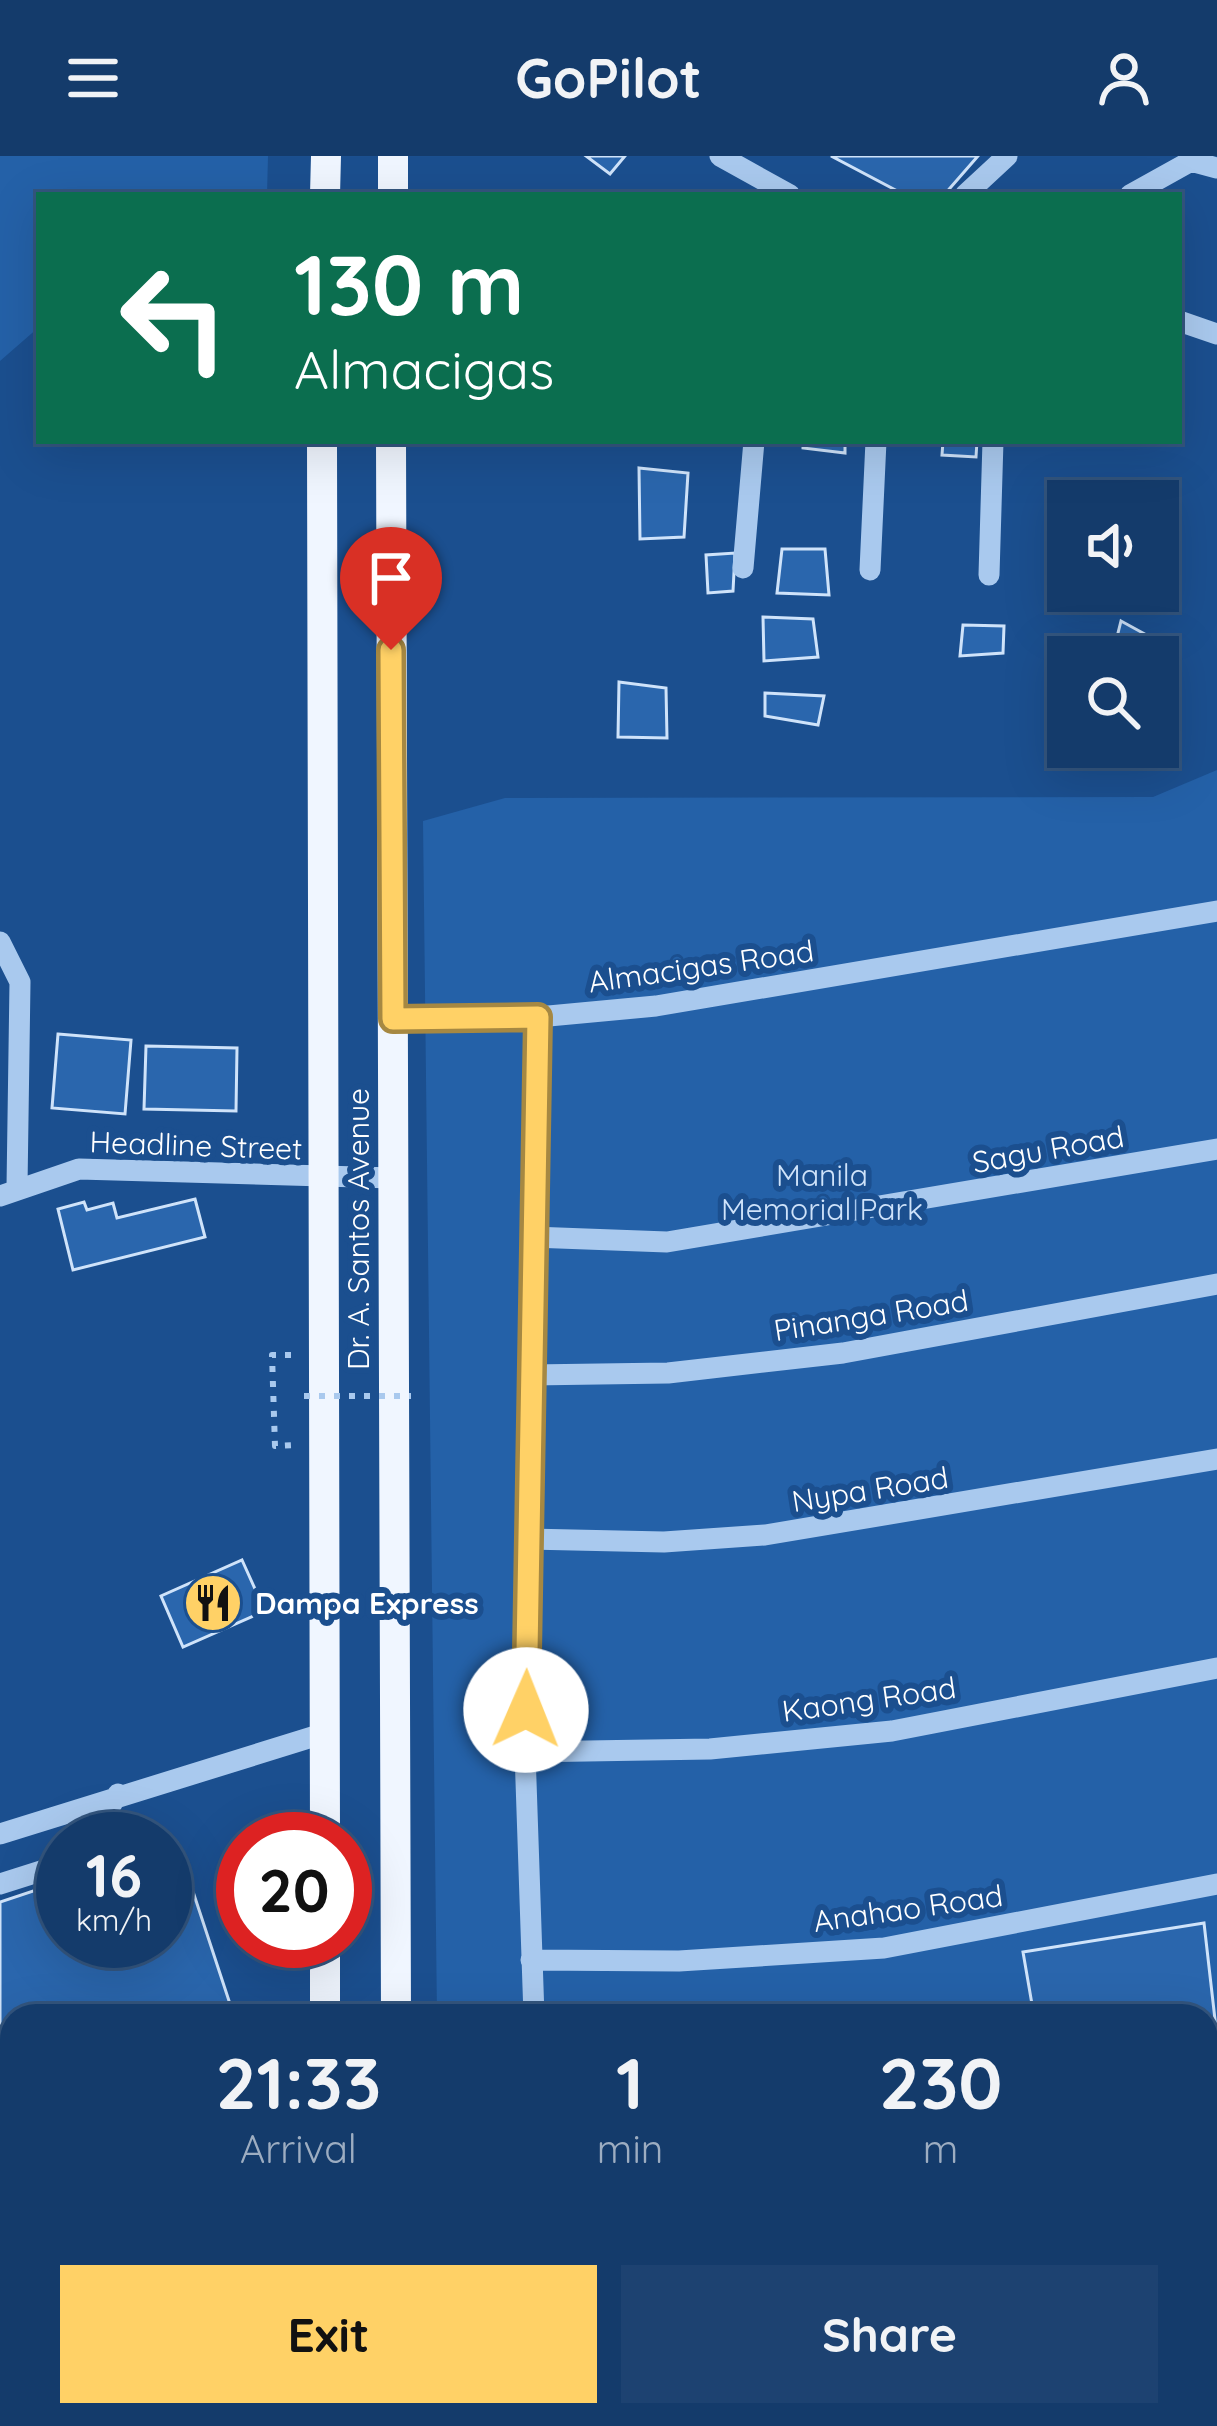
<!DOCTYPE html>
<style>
:root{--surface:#143b6b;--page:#1d4271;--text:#f1f3f6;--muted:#9dadc1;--line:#33557e;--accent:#ffd166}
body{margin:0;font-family:Quicksand,sans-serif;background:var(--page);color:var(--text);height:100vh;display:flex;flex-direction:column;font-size:45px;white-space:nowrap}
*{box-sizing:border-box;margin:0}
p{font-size:39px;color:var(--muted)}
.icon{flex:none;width:66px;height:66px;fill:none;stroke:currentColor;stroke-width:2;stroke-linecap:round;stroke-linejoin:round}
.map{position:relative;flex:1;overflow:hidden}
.details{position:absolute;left:0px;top:1848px;width:1218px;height:423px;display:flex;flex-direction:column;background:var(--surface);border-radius:36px 36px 0 0;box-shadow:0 12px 48px #0002,0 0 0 3px var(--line)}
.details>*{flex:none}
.banner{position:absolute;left:36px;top:36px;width:1146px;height:252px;border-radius:0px;box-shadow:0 12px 48px #0002,0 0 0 3px var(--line);background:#0b6e4f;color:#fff;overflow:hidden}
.fabs{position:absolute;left:1047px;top:324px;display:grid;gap:24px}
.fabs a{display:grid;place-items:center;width:132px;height:132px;border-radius:0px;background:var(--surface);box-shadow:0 12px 48px #0002,0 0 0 3px var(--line);font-size:60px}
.speed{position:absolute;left:36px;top:1656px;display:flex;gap:24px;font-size:60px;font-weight:700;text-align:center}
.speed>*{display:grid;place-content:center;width:156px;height:156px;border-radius:50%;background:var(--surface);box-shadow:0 12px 48px #0002,0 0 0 3px var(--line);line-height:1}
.speed small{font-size:30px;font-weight:400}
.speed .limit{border:18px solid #d22;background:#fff;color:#111}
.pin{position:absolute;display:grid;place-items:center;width:102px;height:102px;color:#fff;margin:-123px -51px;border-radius:50% 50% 50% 0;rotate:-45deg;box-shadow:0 0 12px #0007}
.pin .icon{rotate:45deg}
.me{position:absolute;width:132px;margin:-66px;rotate:1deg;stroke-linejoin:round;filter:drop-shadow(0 0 9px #0008)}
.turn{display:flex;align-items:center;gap:42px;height:252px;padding:0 60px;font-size:54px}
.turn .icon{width:156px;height:156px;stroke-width:2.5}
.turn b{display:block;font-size:84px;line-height:102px}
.eta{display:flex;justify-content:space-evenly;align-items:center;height:204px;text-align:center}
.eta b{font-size:72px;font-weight:800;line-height:84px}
.button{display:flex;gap:24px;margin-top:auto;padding:24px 60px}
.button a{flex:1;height:138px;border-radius:0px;background:var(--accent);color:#111;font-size:48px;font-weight:800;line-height:138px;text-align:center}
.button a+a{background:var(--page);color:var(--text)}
header{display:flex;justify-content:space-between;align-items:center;height:156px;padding:0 60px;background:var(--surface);font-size:54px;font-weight:800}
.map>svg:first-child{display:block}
.green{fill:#2461a8}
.building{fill:#2a66ad;stroke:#cfe3fa;stroke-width:3}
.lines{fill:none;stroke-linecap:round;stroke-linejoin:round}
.path{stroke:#a9c9ee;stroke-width:6;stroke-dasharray:6 9;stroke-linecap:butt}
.minor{stroke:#a9c9ee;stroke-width:21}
.major{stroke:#f0f6ff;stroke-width:30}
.path-bridge{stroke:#a9c9ee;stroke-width:6;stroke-dasharray:6 9;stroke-linecap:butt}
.route-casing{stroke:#a68842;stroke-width:30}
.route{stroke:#ffd166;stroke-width:21}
.labels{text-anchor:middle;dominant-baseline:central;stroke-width:12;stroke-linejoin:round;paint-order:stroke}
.street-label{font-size:30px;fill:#fff;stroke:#1b4f8f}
.park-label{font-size:30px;fill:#cfe3fa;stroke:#1b4f8f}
.poi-label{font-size:30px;font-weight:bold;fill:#fff;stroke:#1b4f8f;text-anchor:start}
</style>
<header><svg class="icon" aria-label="menu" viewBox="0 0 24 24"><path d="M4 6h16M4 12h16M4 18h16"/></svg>GoPilot<svg class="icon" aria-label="person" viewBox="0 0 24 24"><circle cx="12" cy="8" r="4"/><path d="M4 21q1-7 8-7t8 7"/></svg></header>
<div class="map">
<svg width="1217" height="2270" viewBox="0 0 1217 2270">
<rect width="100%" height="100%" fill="#1b4f8f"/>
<!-- green -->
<path class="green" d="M0 0H268L267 39H39V171L0 205Z
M1217 614V2270H442V2259H1206V1860H437L423 665 505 642 1153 641Z"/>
<!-- building -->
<path class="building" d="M586 0H625L610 18Z
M831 0H978L944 39H905Z
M803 285H845V297L803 292Z
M943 285H977L976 301 942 299Z
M639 312 688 317 684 381 640 383Z
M782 393H825L829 439 777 437Z
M735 397 733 435 708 437 706 399Z
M763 461 813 463 818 501 764 505Z
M1121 465 1152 482 1148 501H1112Z
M963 469 1004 470 1003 497 960 500Z
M619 526 666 532 667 582 618 581Z
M765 537 824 540 818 569 765 560Z
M58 878 131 884 125 958 52 952Z
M146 890 237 892 236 955 144 953Z
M195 1043 205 1081 73 1114 58 1053 84 1046 87 1054 113 1047 117 1062Z
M242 1404 265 1455 183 1491 161 1440Z
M177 1687 234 1860H12V1978L0 1982V1746L63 1725V1785H165V1691Z
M1204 1767 1217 1881 1206 1883V1860H1034L1023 1796Z
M12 2065V2100L0 2104V2069Z
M0 2177 12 2208V2259H31L32 2270H0Z
M169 2259H253L257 2270H158L156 2265Z"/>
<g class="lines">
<!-- path -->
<path class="path" d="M291 1199H272L275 1290 295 1289"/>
<!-- minor -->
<path class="minor" d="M720 0 790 39
M965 39 1007 0
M1130 39 1191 5 1217 12
M1179 165 1217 178
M743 412 754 285
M870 414 876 285
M989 419 993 285
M0 786 20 826 17 1031
M393 863 538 861 656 850 1217 755
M0 1040 79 1013 393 1022
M532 1081 667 1086 1217 993
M531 1219 668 1217 843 1197 1217 1128
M528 1383 664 1386 765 1379 1217 1303
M525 1596 710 1593 892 1575 1217 1512
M0 1678 325 1577
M89 1683 118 1638
M0 1728 63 1708
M531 1804 679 1805 884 1792 1217 1728
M534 1860 525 1596 538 861
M1206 1966 1217 1964
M1206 2144 1217 2140
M874 2270 903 2259
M1073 2270 1102 2259"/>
<!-- major -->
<path class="major" d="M325 39 326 0
M393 39V0
M322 285 325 1683
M391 285 396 1860
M325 1785V1860
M397 2259V2270
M327 2270V2259"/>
<!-- path-bridge -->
<path class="path-bridge" d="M304 1240H411"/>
</g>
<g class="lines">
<defs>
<path id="route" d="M391 494 393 863 538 861 526 1554"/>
</defs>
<!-- route casing -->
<use href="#route" class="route-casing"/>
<!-- route -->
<use href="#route" class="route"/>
</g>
<!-- icons -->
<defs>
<symbol id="restaurant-disc" viewBox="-11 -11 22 22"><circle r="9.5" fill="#ffd166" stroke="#1b4f8f"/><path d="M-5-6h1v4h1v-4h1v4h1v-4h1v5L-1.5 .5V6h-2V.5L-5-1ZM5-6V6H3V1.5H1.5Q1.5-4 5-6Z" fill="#111"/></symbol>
</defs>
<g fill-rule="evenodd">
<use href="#restaurant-disc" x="180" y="1414" width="66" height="66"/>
</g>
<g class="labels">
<!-- street labels -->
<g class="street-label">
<text transform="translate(701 810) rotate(-8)">Almacigas Road</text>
<text transform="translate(196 989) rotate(2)">Headline Street</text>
<text transform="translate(1048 993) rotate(-10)">Sagu Road</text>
<text transform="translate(358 1073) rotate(-90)">Dr. A. Santos Avenue</text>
<text transform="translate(871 1159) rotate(-9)">Pinanga Road</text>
<text transform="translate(870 1333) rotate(-9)">Nypa Road</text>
<text transform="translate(869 1543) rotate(-8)">Kaong Road</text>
<text transform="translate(908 1752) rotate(-8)">Anahao Road</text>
</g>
<!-- park labels -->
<g class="park-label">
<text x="822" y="1019">Manila<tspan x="822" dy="34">Memorial Park</tspan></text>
</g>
<!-- poi labels -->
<g class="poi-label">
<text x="255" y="1447">Dampa Express</text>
</g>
</g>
</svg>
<div class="fabs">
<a><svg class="icon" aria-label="sound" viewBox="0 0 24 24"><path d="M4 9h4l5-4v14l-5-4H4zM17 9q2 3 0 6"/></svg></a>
<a><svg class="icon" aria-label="search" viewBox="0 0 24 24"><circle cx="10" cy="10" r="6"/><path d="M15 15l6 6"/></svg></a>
</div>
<div class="speed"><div>16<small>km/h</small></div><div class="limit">20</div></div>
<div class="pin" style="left:391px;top:494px;background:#d93025"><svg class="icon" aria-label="arrive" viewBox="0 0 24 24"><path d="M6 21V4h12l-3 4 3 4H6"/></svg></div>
<svg class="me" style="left:526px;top:1554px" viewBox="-20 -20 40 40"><circle r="19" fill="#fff"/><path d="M0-13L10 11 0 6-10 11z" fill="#ffd166"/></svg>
<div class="banner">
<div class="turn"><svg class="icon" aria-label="left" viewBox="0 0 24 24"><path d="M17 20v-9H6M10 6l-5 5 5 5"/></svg><div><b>130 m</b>Almacigas</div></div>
</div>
<section class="details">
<div class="eta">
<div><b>21:33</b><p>Arrival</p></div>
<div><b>1</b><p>min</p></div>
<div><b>230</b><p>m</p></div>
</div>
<div class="button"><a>Exit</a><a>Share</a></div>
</section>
</div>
